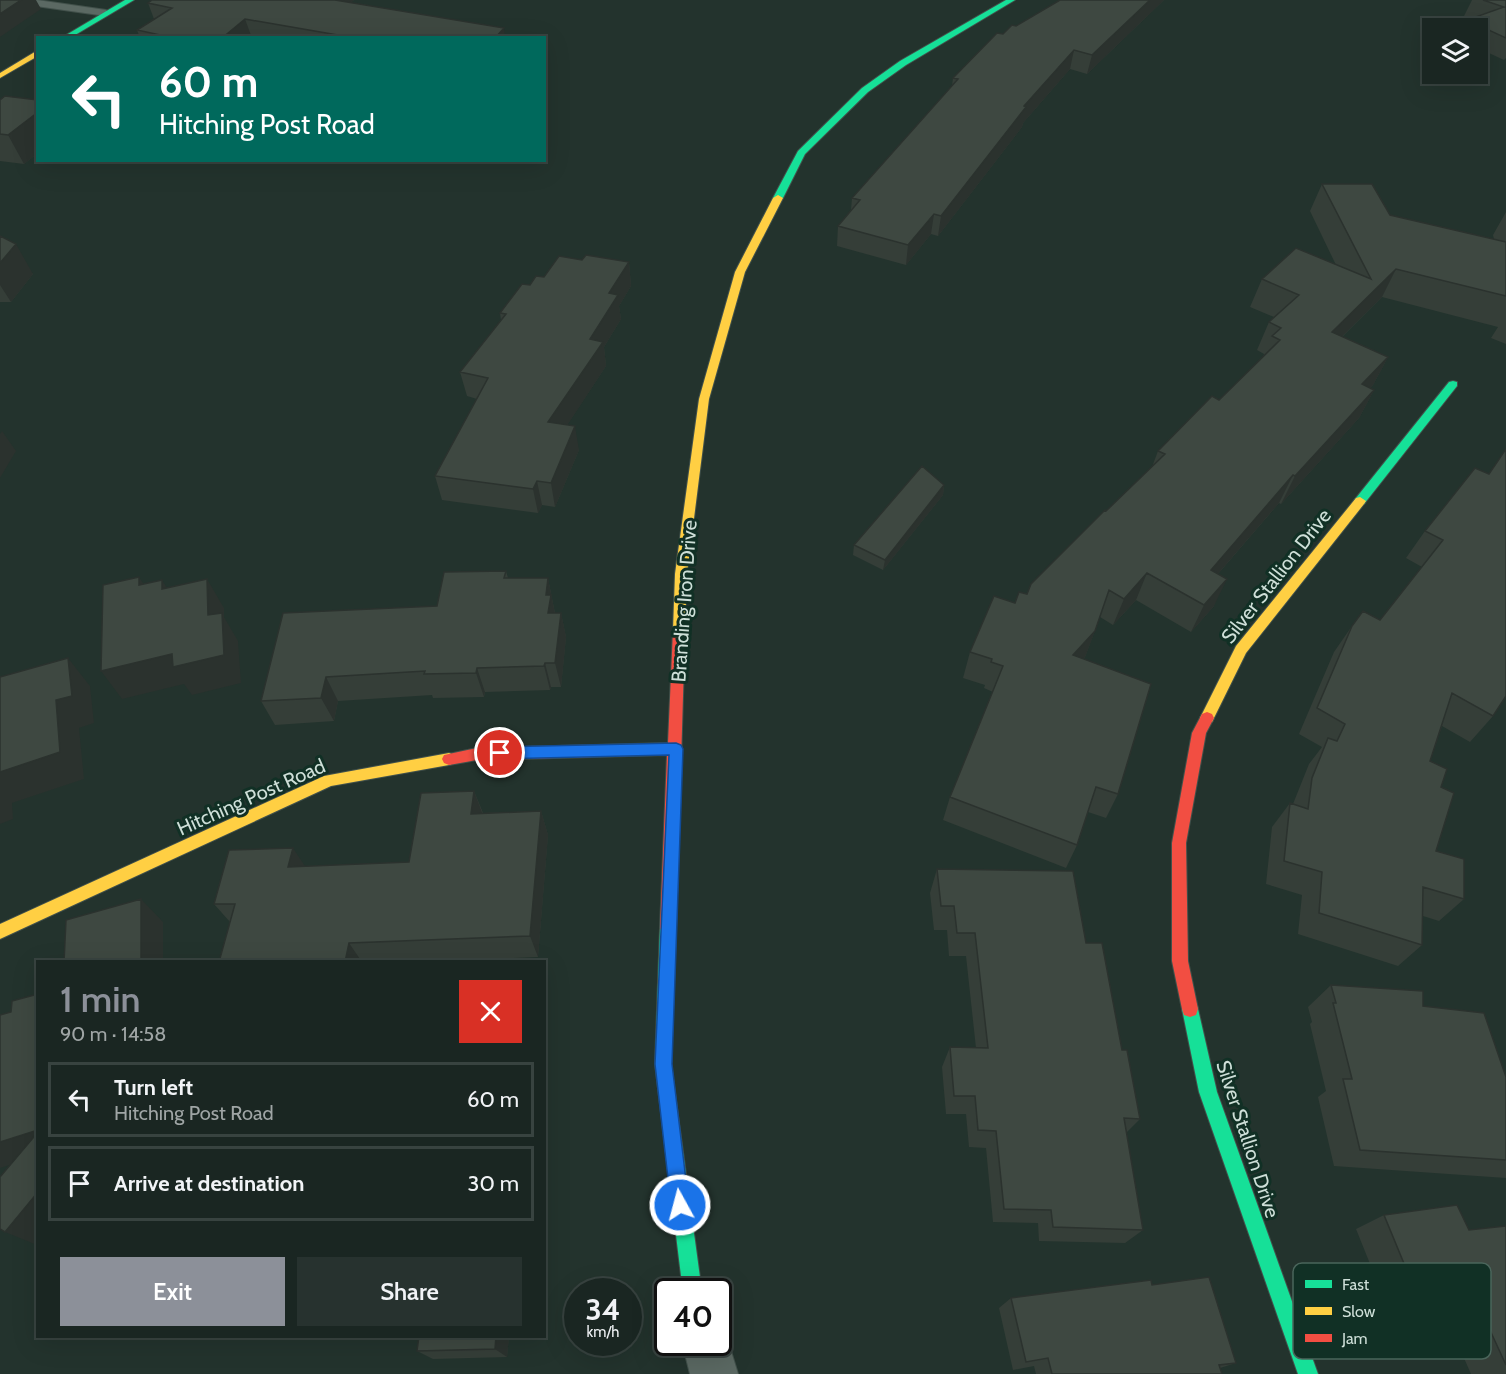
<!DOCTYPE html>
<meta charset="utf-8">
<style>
:root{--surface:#1a2622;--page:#27322f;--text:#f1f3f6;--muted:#9fa5a5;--line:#384340;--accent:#8c9099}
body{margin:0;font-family:Cabin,sans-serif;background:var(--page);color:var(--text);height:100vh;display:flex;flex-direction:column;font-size:22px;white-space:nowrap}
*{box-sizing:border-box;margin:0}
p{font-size:20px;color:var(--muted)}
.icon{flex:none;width:33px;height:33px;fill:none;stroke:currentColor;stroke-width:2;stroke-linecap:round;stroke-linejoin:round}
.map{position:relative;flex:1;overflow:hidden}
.drawer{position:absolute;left:36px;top:960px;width:510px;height:378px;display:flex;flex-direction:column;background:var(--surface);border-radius:0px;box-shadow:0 6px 24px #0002,0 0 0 2px var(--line)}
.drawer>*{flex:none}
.guide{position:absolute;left:36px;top:36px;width:510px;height:126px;border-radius:0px;box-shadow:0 6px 24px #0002,0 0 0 2px var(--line);background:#00695c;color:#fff;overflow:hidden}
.tools{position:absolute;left:1422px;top:18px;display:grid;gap:12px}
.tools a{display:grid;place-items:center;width:66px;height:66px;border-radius:0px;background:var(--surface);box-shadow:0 6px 24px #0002,0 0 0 2px var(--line);font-size:30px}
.speed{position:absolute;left:564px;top:1278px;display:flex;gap:12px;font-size:30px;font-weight:700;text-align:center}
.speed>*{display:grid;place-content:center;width:78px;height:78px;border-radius:50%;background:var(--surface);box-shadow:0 6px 24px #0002,0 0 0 2px var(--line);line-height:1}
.speed small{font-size:15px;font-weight:400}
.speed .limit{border:3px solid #111;border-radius:9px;background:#fff;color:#111}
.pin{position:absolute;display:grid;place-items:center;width:51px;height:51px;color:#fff;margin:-26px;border:3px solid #fff;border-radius:50%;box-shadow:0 2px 6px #0007}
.me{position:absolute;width:66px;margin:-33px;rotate:353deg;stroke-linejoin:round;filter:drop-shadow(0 0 4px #0008)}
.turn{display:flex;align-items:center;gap:21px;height:126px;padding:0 24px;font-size:27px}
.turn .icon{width:78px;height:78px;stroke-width:2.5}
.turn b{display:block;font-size:42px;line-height:51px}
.round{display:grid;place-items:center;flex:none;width:63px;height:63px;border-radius:0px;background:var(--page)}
.headline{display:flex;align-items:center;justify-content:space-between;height:102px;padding:0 24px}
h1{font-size:36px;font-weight:600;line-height:45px;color:var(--accent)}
.action{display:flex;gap:12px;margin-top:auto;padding:12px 24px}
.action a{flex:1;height:69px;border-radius:0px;background:var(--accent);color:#fff;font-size:24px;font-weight:600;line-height:69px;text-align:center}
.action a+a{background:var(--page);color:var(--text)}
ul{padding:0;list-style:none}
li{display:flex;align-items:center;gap:18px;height:75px;margin:0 12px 9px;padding:0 12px;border:3px solid var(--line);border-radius:0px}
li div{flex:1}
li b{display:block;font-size:22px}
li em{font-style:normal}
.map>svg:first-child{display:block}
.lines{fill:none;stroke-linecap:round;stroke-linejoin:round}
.lane-casing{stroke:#42514b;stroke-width:2}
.street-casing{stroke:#42514b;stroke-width:2}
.fast-casing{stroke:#42514b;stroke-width:2}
.slow-casing{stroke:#42514b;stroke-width:2}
.jam-casing{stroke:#42514b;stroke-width:2}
.lane{fill:#5b6963;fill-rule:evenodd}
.street{fill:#5b6963;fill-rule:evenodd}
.fast{fill:#16e098;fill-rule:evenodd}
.slow{fill:#ffcf43;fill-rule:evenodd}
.jam{fill:#f24e42;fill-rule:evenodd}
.wall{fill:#353e38}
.shaded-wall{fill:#2b322e}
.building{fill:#3e4841;stroke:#2b322e;stroke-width:1.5}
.route{fill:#1a73e8;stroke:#114b97;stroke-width:1.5}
.labels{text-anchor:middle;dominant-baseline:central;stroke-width:6;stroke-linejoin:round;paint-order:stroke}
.street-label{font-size:20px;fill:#cedfd8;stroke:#113025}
.key{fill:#113025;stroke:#4a655b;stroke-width:1.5}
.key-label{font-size:16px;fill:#cedfd8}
</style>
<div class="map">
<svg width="1506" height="1374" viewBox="0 0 1506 1374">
<rect width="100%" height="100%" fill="#23332d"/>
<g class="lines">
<defs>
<path id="lane" d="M10 0H37L106 10 111 13 106 16 15 3Z"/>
<path id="street" d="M718 1323 723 1325 738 1374H690L682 1342H718Z"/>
<path id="fast" d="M125 0H134L70 38H61Z
M1006 0H1015L906 65 868 92 805 154 783 198 775 200 773 198 798 151 862 88 900 61Z
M1453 381 1457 382V386L1364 504H1356L1354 501 1356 498 1449 382Z
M668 921 674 923 676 928 671 1064 702 1292H683L655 1064 660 928 662 923Z
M1190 1001 1196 1003 1198 1009 1217 1092 1318 1374H1298L1199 1092 1182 1009 1184 1003Z"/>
<path id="slow" d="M38 50V56L0 78V73Z
M778 195 783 198 745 272 709 399 687 574 685 630 679 635 673 630 675 574 699 399 735 272 773 198Z
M1360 497 1366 501 1364 504 1246 653 1212 722H1202L1200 718 1236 646 1356 498Z
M449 753 454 755 456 759 454 763 449 765 331 786 0 939V924L324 776Z"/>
<path id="jam" d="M679 625 685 630 676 928 674 933 668 935 662 933 660 928 667 755 477 760 449 765 444 763 442 759 444 755 477 748 668 743 673 630Z
M1207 712 1212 714 1214 718 1206 733 1186 843 1188 961 1198 1009 1196 1015 1190 1017 1184 1015 1182 1009 1172 961V843L1192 733 1202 714Z"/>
</defs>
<!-- lane casing -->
<use href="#lane" class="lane-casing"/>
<!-- street casing -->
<use href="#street" class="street-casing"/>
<!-- fast casing -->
<use href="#fast" class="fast-casing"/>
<!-- slow casing -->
<use href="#slow" class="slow-casing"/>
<!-- jam casing -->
<use href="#jam" class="jam-casing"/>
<!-- lane -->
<use href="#lane" class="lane"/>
<!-- street -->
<use href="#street" class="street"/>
<!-- fast -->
<use href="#fast" class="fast"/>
<!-- slow -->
<use href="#slow" class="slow"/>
<!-- jam -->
<use href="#jam" class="jam"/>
</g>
<!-- wall -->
<path class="wall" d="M152 0H354L350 3 505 38H140L137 30 154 19 148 3Z
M1060 0H1164L1087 74 1070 69 1023 123 1022 127 938 236 931 234 906 265 837 246 838 226 851 210 852 198 952 86 953 78 1003 34Z
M1472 0H1506V58L1504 60 1478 48V28H1462L1467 20 1472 18 1464 16Z
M0 100H38V153L24 164 0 161Z
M1322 184 1390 215 1494 239 1493 235 1506 212V344L1491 338 1498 327 1382 297 1342 337 1388 357 1373 385 1370 388 1374 390 1359 418 1281 504 1279 503 1218 574 1214 606 1191 632 1136 600 1113 625 1100 617 1085 657 1083 659 1118 794 1106 818 1088 812 1077 845 1066 868 943 820 950 797 993 692 984 688 985 685 963 678 970 652 1015 603 1027 594 1106 511 1152 467 1158 451 1219 400 1263 357 1264 354 1257 350 1269 322 1274 317 1250 307 1262 279 1336 265 1310 211Z
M0 236 33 274 11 302H0Z
M582 260 629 262 631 286 619 306 621 319 604 347 606 366 567 425 579 450 555 507 542 505 538 513 442 500 435 476 477 399 467 396 460 372 501 320 500 313 530 285 544 277Z
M1475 468 1493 716 1470 742 1442 726 1430 761 1441 787 1436 851 1464 899 1439 921 1423 916 1422 945 1398 966 1298 934 1302 895 1266 884 1272 827 1290 803 1293 804 1309 764 1322 747 1299 734 1334 652 1352 626 1380 620 1422 567 1406 558 1425 531Z
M944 485 943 495 883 570 853 555 854 545Z
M506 571 508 578H548L555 613H561L566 637 561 687H551L550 690 485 692 484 697 433 698 432 695 338 701 334 721 275 725 261 701 437 606Z
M474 791 483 813 541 811 548 835 538 957 422 962H219L230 922 214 904 305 867 409 862Z
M937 869 1086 943 1122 1050 1140 1119 1126 1133 1143 1230 1125 1243 1039 1241 1038 1223 993 1222 986 1148 969 1147 966 1114H946L942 1067 950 1047 976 1048 966 956H949L947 930H934L930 893Z
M1331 985 1423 1006 1506 1077V1178L1334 1166 1318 1097 1326 1091 1310 1024 1312 1022 1308 1007Z
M1384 1215 1469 1230 1506 1226V1374H1471L1438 1299 1387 1306 1356 1229Z
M1152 1285 1236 1363 1220 1368 1222 1374H1036L1034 1366 1013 1370 999 1308 1011 1298Z
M419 1336H509L507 1357 433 1359 417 1351Z"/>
<!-- shaded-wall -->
<path class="shaded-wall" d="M21 0H36L41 9 0 37V14Z
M322 0H354L328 19Z
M1150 0H1164L1087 74 1092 55Z
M245 19 252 38H222Z
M504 28 505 38H495Z
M1074 50 1070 69 1023 123 1022 127 938 236 941 216 1024 106Z
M38 112V153L24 164 8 135Z
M934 214 931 234 906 265 908 245Z
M16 244 33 274 11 302 0 285V263Z
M629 262 631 286 619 306 621 319 604 347 606 366 553 447 548 422 590 339 609 293Z
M1396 269 1382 297 1318 360 1332 332Z
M1388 357 1373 385 1347 412 1362 384Z
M1374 390 1359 418 1281 504 1295 476Z
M575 426 579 450 555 507 551 483Z
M2 431 16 451 0 478V434Z
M1293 475 1279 503 1198 597 1211 570Z
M537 481 542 505 538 513 533 489Z
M944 485 943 495 883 570 885 560Z
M1147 573 1136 600 1113 625 1124 599Z
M139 577 158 606 139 585Z
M548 578 556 619 548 613 546 595Z
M207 579 224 608V617L238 641 241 683 192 695 184 684 122 699 101 671 172 654 208 615Z
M1227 579 1214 606 1191 632 1204 605Z
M162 580 180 609 162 589Z
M561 613 566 637 561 687 555 663Z
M1095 631 1085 657 1063 681 1073 655Z
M68 658 90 686 94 723 79 728 84 779 12 803 13 819 0 824V772L56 700Z
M545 663 551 687 550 690 544 666Z
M477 668 485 692 484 697 476 673Z
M326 677 338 701 334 721 321 698Z
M474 791 483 815 471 814Z
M541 811 548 835 538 957 530 936Z
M293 848 309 872 288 867Z
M141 899 163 922V962H141Z
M349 943 362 962H345Z
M38 1130V1156L0 1168V1142Z
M38 1192 37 1245 5 1232Z
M496 1336H509L507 1357 495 1349Z"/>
<!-- building -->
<path class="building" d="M0 0H21L0 14Z
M152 0H335L504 28 495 38H355L245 19 222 38H174L137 30 172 8 148 3Z
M1060 0H1150L1092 55 1074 50 1024 106 1026 107 941 216 934 214 908 245 838 226 860 200 852 198 958 79 953 78 997 33 1003 34 1012 25 1016 26Z
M1483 0H1506V38L1467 20 1504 7Z
M5 96 38 100V112L8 135 0 134V100Z
M1322 184H1372L1390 215 1506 242V296L1396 269 1332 332 1388 357 1362 384 1374 390 1295 476 1293 475 1211 570 1227 579 1204 605 1147 573 1124 599 1109 590 1095 631 1073 655 1151 684 1118 794 1096 787 1077 845 950 797 1003 666 991 662 992 659 970 652 994 596 1015 603 1019 592 1027 594 1031 584 1105 510 1106 511 1165 454 1158 451 1212 396 1219 400 1280 340 1272 336 1281 328 1269 322 1299 295 1262 279 1296 248 1371 279Z
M0 236 16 244 0 263Z
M586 255 629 262 609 293 618 295 590 339 603 342 548 422 575 426 551 483 537 481 533 489 435 476 488 378 460 372 506 314 500 313 522 284 530 285 536 276 544 277 559 256 582 260Z
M1506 449V696L1493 716 1452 693 1430 761 1447 769 1441 787 1454 793 1436 851 1464 859V899L1423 887 1422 945 1319 913 1322 872 1284 861 1290 803 1308 809 1312 778 1328 738 1337 741 1345 724 1317 708 1352 626 1363 611 1380 620 1443 540 1425 531 1475 468 1489 474Z
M922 466 944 485 885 560 854 545Z
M506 571 504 578H548L546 595H551L548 613H561L555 663H545L544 666 477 668 476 673 424 674 425 671 326 677 321 698 261 701 283 613 437 606 444 572Z
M139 577V585L162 580V589L207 579 208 615 222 613 224 655 173 667 172 654 101 671 103 585Z
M68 658 72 696 56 700 60 752 0 772V677Z
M474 791 471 814 541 811 530 936 349 943 345 962H219L235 904H214L229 850 293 848 288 867 409 862 421 793Z
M937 869 1073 871 1086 943H1102L1122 1050H1127L1140 1119 1124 1118 1143 1230 1053 1227 1051 1210 1004 1209 996 1131 978 1130 975 1096H954L950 1047 988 1048 975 933H957L954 906H941Z
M141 899V962H64L66 920Z
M1331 985 1423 991V1006L1484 1013 1506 1077V1160L1360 1150 1343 1079H1352L1333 1003H1336Z
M38 994V1130L0 1142V1015L11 1012 12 1001Z
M38 1132V1192L5 1232 0 1229V1177Z
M1457 1205 1469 1230 1506 1226V1365L1471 1289 1417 1295 1384 1215Z
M1209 1277 1236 1363 1219 1365 1222 1374H1052L1048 1358 1026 1362 1011 1298 1151 1280 1152 1285Z
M419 1336H496L495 1349 417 1351Z"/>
<!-- route -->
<path class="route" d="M676 743 681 745 683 749 672 1064 689 1205 687 1211 680 1214 674 1211 671 1205 655 1064 669 755 500 759 494 757 492 753 494 749 500 747Z"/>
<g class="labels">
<!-- street labels -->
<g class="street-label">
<text transform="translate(1276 576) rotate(-52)">Silver Stallion Drive</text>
<text transform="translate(684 601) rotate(-86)">Branding Iron Drive</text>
<text transform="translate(251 797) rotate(-24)">Hitching Post Road</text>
<text transform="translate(1248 1139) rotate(72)">Silver Stallion Drive</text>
</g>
</g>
<!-- legend -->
<rect x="1293" y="1263" width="198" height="96" rx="9" class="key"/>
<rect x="1305" y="1280" width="27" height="8" fill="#16e098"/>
<rect x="1305" y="1307" width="27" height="8" fill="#ffcf43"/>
<rect x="1305" y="1334" width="27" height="8" fill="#f24e42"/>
<g class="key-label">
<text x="1342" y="1290">Fast</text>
<text x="1342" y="1317">Slow</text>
<text x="1342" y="1344">Jam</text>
</g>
</svg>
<div class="tools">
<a><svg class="icon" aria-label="layers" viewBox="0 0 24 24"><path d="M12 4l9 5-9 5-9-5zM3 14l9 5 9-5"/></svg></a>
</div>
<div class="speed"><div>34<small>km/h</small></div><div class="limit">40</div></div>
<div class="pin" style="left:500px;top:753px;background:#d93025"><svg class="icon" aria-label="arrive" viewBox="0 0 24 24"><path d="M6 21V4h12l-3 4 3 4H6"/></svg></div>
<svg class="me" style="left:680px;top:1205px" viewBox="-20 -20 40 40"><circle r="17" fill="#1a73e8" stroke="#fff" stroke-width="3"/><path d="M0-11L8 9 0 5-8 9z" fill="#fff"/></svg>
<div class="guide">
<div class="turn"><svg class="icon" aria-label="left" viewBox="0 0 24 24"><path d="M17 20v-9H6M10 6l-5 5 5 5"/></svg><div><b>60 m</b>Hitching Post Road</div></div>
</div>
<section class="drawer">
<div class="headline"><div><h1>1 min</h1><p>90 m · 14:58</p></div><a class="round" style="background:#d93025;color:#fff"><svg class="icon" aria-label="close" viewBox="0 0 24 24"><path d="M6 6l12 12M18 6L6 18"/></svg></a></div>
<ul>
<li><svg class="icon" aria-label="left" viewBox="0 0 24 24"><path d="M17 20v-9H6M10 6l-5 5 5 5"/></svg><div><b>Turn left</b><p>Hitching Post Road</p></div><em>60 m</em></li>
<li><svg class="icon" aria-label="arrive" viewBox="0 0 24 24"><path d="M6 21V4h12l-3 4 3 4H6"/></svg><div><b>Arrive at destination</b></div><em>30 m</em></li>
</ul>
<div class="action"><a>Exit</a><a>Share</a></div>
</section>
</div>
